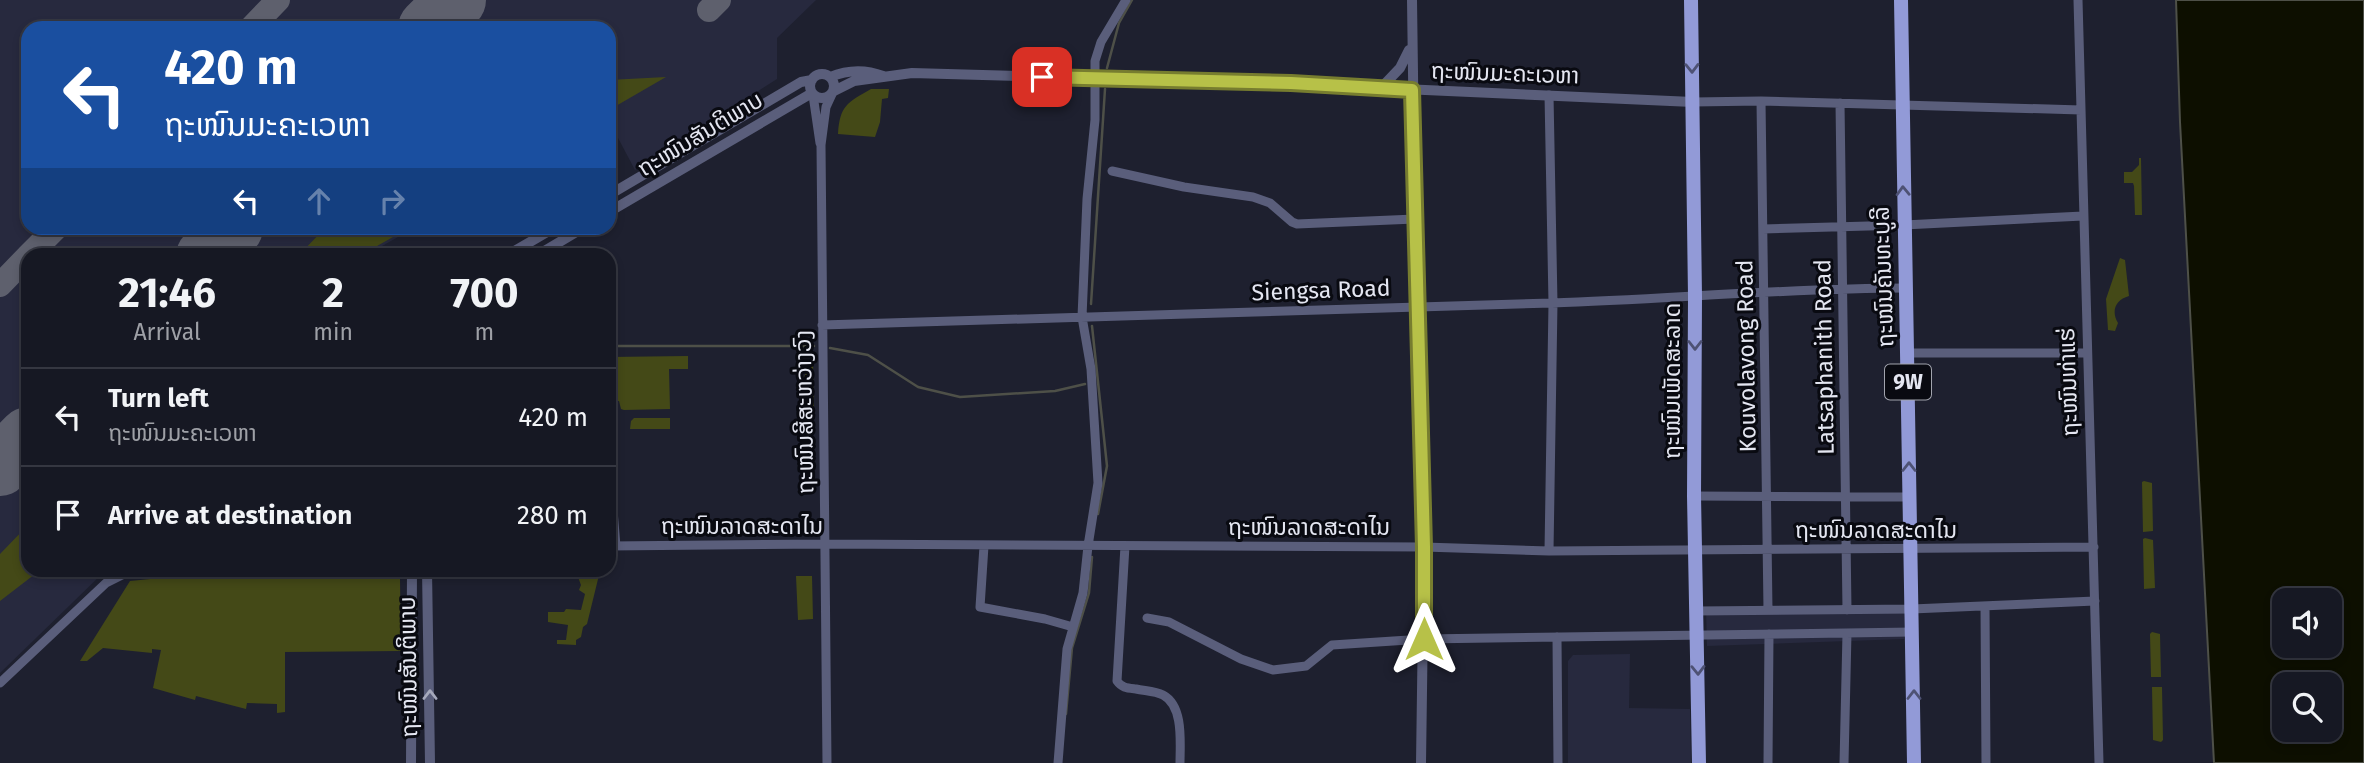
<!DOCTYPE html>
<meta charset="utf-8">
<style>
:root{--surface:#161823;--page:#232530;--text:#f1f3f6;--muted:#9ea0a6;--line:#353741}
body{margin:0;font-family:"Fira Sans","Noto Sans Lao",sans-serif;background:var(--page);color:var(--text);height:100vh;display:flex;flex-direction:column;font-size:26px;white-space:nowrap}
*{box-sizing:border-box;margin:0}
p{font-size:23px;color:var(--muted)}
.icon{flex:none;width:38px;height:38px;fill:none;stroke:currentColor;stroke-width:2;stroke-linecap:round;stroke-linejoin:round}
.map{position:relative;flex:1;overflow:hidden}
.details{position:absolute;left:21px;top:248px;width:595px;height:329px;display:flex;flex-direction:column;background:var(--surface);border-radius:21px;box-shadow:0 4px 10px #0003,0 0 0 2px var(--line)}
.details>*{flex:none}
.top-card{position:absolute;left:21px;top:21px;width:595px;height:214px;border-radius:21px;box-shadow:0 4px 10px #0003,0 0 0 2px var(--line);background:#1a4fa0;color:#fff;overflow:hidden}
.tools{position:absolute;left:2272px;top:588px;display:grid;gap:14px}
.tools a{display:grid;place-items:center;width:70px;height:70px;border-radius:14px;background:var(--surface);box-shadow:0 4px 10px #0003,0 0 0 2px var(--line);font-size:35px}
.pin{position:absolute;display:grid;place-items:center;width:60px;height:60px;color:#fff;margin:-30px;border-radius:14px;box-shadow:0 4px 10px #0006}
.me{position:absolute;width:77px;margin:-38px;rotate:0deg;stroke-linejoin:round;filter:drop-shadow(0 0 5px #0008)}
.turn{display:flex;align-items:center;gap:24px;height:147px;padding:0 28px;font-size:32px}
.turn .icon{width:91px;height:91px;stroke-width:2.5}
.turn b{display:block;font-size:49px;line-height:60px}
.lanes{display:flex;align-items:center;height:66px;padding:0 28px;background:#0003;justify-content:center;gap:35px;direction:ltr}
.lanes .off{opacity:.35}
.eta{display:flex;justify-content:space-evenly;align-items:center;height:119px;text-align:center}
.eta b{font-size:42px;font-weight:700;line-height:49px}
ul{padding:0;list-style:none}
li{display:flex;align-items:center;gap:21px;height:98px;padding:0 28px;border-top:2px solid var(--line)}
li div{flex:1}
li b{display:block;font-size:26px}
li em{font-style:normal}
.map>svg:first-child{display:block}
.built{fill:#27293e}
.green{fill:#444917}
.water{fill:#0d0f00;stroke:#4e5048;stroke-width:2;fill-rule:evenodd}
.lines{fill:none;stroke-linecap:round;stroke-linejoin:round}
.stream{stroke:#4e5048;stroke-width:2.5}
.taxiway{stroke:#5e606d;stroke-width:24}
.runway{stroke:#5e606d;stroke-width:60}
.minor{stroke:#5a5e7b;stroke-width:9}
.tertiary{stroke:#5a5e7b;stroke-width:10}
.primary{stroke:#929ad7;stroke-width:14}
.oneway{stroke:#4e5274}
.oneway2{stroke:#a6a9bc}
.route-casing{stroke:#777d2f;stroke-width:18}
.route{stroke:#b7c148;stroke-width:12}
.labels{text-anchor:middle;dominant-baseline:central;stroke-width:6;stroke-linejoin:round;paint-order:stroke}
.shield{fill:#090a11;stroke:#a2a4ae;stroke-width:2}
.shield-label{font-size:21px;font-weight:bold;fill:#e4e6f1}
.street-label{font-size:23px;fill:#e4e6f1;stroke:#090a11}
</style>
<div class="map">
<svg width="2364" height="763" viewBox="0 0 2364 763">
<rect width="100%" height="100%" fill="#1e202f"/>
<!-- built -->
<path class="built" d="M0 0H816L777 38V79L635 170 609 121V28H28V228H414L366 255 28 256V570L105 571 0 673Z
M1904 605V639L1707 646 1706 609Z
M1630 654 1629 708 1690 709 1691 763H1568V661L1573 655Z"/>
<!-- green -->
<path class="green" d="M666 77 609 110V80Z
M871 89H889L888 98 882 99 880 122 875 137 838 134C840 105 847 103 871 89Z
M2139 158H2141L2142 215H2135L2134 186 2133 183H2124V172H2132L2139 165Z
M325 228H409L361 255H299Z
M2120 258 2125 260 2129 296C2115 300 2111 311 2118 323L2115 331 2108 330 2106 299Z
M688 356V369H669L670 409 624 410 621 409 619 401H609V357Z
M813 365 814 413C790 405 799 378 813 365Z
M634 418H670V429H630L631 421Z
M2144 481 2152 483 2153 531 2143 532 2142 482Z
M28 525V570L39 571 0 601V554Z
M2145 538 2153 540 2155 588 2144 589 2143 539Z
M231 571H378V579H400L401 651 285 652V712L277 713V704L247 703 246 709 196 696 195 700 153 688 161 650 152 649V653L103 648 87 661H80L130 581Z
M583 571H600L587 624 583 627 581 637 576 640V645L557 644V640H566L568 625 548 622V612H564L566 609 581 610 585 594 579 590 581 585 578 577Z
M796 576H812L813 619 798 620Z
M2152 632 2160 634 2161 677H2151L2150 634Z
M2152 687H2162L2163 740 2161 742 2153 740Z"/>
<!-- water -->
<path class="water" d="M2176 0H2364V763H2214L2180 122ZM2284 600H2329V646H2284ZM2284 684H2329V730H2284Z"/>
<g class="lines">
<!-- stream -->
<path class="stream" d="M1107 68 1119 23 1132 0
M1091 304 1105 89
M1092 326 1107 466 1098 514
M609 346H814
M830 348 868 355 918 387 960 397 1055 391 1085 384
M1066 714 1072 648 1089 593 1092 557"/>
<!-- taxiway -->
<path class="taxiway" d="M709 10 719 0
M251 28 278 0
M28 256 56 228
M0 285 28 256"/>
<!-- runway -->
<path class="runway" d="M428 28 456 0
M206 256 233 228
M0 466 28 437"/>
<!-- minor -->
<path class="minor" d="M2078 0 2099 763
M813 95 820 143
M1761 101 1768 610
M1693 102 1761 101 2081 110
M1840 103 1847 610
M1112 171 1184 187 1253 197 1270 203 1292 222 1297 224 1415 219
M1763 229 1904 225 2083 216
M822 325C1065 317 1309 311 1552 303 1670 299 1788 288 1906 288
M1908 353H2086
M609 462 616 546
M1694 496 1909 497
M609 546 824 544 1424 547 1549 551 2094 547
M984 546 980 607 1045 619 1073 627
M1125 546 1117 681C1122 688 1127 688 1136 689 1145 691 1155 691 1163 695 1184 706 1180 743 1180 763
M1549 551 1553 303 1549 95
M1985 606 1986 763
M1696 611 1912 609 2095 601
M1147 618 1169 622 1241 659 1273 670 1306 666 1332 645 1424 639 1913 632
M1557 637 1558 763
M0 683 106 583 124 574 152 570
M827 763 821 145 826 107 832 94
M1058 763 1067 649 1083 593 1088 546 1098 483 1091 369 1082 317 1087 199 1095 120V61L1101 42 1126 0
M1768 763 1769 634
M1844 763 1847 633"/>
<!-- tertiary -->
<path class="tertiary" d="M1412 0 1415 219 1424 547 1421 763
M810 86a12 12 0 1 1 24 0a12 12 0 1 1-24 0Z
M830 77C847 70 865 69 883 76
M1380 89 1400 68 1409 50
M834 91 854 81 912 73 1291 84 1693 102
M609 195 801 82 812 80
M609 212 812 93
M506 256 554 228
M536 256 583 228
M427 570 430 763
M411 763 412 570"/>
<!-- primary -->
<path class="primary" d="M1691 0 1695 297 1694 496 1699 763
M1901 0 1914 763"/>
</g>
<!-- one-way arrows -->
<defs><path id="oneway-chevron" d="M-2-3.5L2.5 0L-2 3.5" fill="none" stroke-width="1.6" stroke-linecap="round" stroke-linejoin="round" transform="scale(1.75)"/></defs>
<g class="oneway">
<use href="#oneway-chevron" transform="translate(1692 68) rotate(89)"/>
<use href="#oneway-chevron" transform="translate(1903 191) rotate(-92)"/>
<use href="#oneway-chevron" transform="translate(1695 345) rotate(90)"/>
<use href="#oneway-chevron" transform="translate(1909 467) rotate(-90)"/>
<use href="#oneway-chevron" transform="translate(1698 670) rotate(89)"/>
<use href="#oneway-chevron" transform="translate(1914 695) rotate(-90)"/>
</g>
<use class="oneway2" href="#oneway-chevron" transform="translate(430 695) rotate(-90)"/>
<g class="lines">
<defs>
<path id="route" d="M1042 77 1291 83 1412 90 1424 547V639"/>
</defs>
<!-- route casing -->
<use href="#route" class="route-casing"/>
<!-- route -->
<use href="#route" class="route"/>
</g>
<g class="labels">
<!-- shield labels -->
<rect class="shield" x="1885" y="364.5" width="46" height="35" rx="5"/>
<g class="shield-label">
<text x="1908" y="382">9W</text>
</g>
<!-- street labels -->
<g class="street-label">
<text transform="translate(1505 73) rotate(2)">ຖະໜົນມະຄະເວຫາ</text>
<text transform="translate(700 134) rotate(-31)">ຖະໜົນສັນຕິພາບ</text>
<text transform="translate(1883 277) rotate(-92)">ຖະໜົນຄັນທະບູລີ</text>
<text transform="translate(1321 290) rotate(-2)">Siengsa Road</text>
<text transform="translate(1746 356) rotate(-91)">Kouvolavong Road</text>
<text transform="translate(1824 357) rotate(-91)">Latsaphanith Road</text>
<text transform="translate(1672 381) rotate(-90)">ຖະໜົນເພັດສະລາດ</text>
<text transform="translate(2068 382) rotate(-92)">ຖະໜົນທ່າແຮ່</text>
<text transform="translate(804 412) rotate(-91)">ຖະໜົນສີສະຫວ່າງວົງ</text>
<text x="742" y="526">ຖະໜົນລາດສະດາໄນ</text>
<text x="1309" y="527">ຖະໜົນລາດສະດາໄນ</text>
<text x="1876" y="530">ຖະໜົນລາດສະດາໄນ</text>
<text transform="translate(408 667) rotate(-91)">ຖະໜົນສັນຕິພາບ</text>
</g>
</g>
</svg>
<div class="tools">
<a><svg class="icon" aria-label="sound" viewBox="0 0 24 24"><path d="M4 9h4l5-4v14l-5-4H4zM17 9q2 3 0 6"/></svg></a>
<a><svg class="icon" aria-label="search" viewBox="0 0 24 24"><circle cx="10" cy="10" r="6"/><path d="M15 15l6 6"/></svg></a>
</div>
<div class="pin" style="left:1042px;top:77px;background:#d93025"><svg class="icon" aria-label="arrive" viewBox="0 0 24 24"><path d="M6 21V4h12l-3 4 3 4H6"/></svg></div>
<svg class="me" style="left:1424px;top:639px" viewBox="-20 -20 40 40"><path d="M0-17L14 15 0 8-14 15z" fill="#b7c148" stroke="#fff" stroke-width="4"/></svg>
<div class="top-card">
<div class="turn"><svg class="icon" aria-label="left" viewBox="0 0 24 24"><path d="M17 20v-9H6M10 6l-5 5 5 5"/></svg><div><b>420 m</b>ຖະໜົນມະຄະເວຫາ</div></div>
<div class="lanes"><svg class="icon" aria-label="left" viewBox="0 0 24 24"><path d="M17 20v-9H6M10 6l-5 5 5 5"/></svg><svg class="icon off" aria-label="ahead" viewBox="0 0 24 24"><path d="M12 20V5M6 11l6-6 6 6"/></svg><svg class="icon off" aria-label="right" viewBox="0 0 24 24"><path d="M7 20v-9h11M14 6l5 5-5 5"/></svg></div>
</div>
<section class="details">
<div class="eta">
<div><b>21:46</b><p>Arrival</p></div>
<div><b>2</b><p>min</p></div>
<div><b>700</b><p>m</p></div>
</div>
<ul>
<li><svg class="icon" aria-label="left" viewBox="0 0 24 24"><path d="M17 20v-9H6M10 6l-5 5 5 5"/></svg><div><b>Turn left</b><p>ຖະໜົນມະຄະເວຫາ</p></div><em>420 m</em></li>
<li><svg class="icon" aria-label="arrive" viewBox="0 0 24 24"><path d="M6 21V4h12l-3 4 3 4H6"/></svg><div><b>Arrive at destination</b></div><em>280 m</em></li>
</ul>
</section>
</div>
